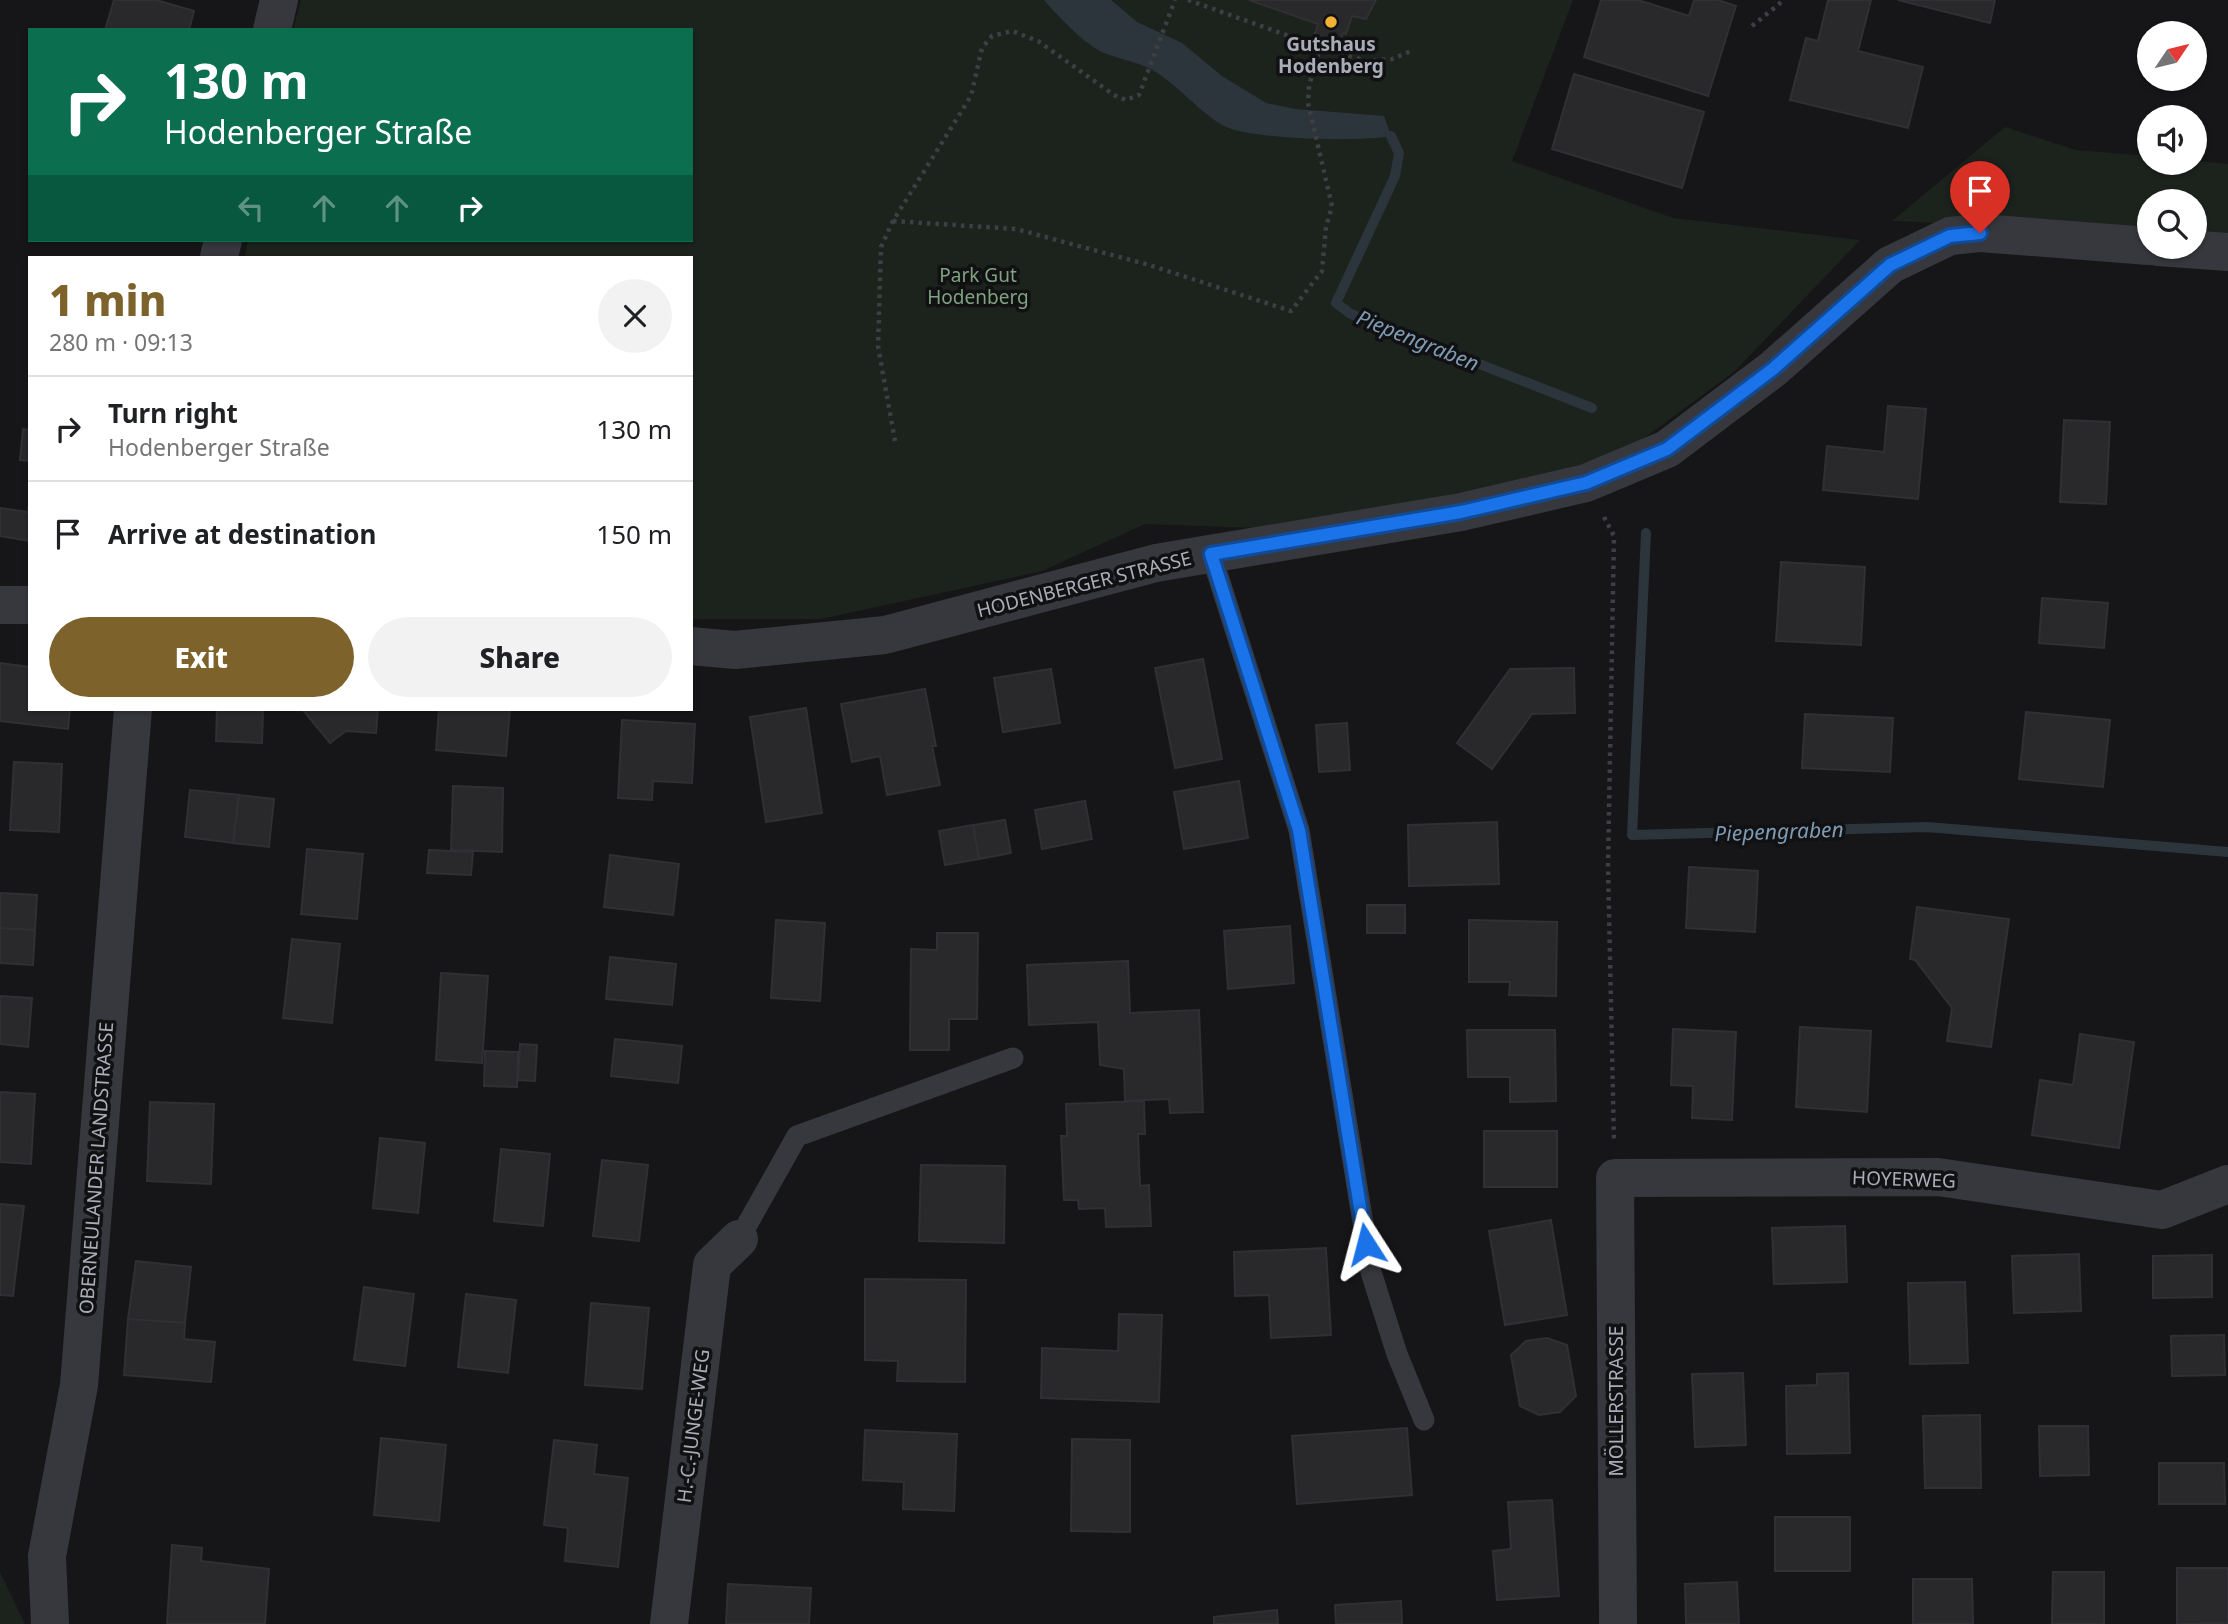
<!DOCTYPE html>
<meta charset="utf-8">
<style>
:root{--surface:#fff;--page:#f2f2f2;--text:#202124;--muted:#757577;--line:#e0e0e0;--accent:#7e622b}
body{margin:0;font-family:"Noto Sans",sans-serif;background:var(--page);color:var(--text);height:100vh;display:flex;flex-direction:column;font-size:26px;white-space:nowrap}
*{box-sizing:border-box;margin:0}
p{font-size:23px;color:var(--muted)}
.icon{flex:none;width:38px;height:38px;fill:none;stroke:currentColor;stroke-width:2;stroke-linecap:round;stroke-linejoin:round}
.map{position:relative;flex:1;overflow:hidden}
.side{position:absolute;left:28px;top:256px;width:665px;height:455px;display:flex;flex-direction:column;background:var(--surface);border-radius:0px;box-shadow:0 2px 5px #0004}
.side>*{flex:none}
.guide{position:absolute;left:28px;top:28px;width:665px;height:214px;border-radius:0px;box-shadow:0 2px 5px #0004;background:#0b6e4f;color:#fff;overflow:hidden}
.needle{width:46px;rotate:55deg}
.tools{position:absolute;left:2137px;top:21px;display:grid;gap:14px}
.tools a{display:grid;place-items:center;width:70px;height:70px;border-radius:50%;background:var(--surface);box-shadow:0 2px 5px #0004;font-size:35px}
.pin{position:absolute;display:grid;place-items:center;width:60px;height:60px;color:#fff;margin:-72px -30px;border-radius:50% 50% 50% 0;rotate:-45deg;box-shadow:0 0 7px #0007}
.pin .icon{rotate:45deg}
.me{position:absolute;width:77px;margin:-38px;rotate:351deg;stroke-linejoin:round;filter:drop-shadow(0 0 5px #0008)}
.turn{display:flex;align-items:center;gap:24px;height:147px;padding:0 21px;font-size:32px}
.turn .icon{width:91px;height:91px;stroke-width:2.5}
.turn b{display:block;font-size:49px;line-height:60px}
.lanes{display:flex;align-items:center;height:66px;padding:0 21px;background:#0003;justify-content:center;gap:35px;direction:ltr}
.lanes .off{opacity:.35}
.round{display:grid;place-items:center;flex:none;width:74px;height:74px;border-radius:37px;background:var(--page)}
.overview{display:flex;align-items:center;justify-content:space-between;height:119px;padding:0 21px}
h1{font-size:42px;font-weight:800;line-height:52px;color:var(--accent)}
.action{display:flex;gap:14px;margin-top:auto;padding:14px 21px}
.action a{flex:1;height:80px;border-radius:42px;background:var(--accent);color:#fff;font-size:28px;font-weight:800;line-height:80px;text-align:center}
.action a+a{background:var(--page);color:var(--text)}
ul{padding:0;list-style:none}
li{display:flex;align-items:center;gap:21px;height:105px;padding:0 21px;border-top:2px solid var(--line)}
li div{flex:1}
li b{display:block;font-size:26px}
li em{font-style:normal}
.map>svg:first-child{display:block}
.green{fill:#1c231d}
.water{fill:#2c353c}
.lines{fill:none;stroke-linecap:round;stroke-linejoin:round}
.stream{stroke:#2c353c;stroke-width:10}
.building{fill:#29292c;stroke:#303034;stroke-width:2}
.path{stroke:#3d3f44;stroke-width:4.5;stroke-dasharray:3.5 5;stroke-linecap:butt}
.lane{stroke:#37383d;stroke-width:21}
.street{stroke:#37383d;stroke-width:38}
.route-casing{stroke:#114b97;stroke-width:18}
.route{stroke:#1a73e8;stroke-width:12}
.poi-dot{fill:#f2b134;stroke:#111113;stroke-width:2.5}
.labels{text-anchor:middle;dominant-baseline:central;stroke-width:7;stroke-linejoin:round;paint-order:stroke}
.poi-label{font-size:19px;font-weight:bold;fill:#a8adb8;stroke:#111113}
.park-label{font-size:19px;fill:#7fa381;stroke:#111113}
.street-label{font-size:19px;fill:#a8adb8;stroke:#111113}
.water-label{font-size:21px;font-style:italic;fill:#7f9bb3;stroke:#111113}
</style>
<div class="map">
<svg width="2228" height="1624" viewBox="0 0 2228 1624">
<rect width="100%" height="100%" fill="#161618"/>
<!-- green -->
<path class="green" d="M301 0H1573L1512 161 1673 218 1860 240 1735 371 1624 453 1504 485 1260 528 1145 524 1042 571 821 619H691V257H245L248 240H691V30H293Z
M2005 127 2076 150 2149 156V163H2194L2195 161 2228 164V236L2195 234 2194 201H2149V232L1892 221Z
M0 1572 25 1624H0Z"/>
<!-- water -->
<path class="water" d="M1044 0H1111L1137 22 1182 43 1222 76 1266 103 1295 109 1384 116 1391 136C1361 142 1247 140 1222 125 1199 111 1181 89 1159 74 1143 63 1122 60 1104 53 1085 45 1058 16 1044 0Z"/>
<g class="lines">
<!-- stream -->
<path class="stream" d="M1391 136 1399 153 1395 176 1336 303 1351 314 1592 408
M1646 533 1632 835 1927 827 2228 852"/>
</g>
<!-- building -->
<path class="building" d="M114 0H156L194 11 189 30H105Z
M1249 0H1376L1366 19 1352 16 1346 34 1343 33 1339 45 1314 36 1318 24Z
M1601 0H1638L1689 16 1694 0H1718L1736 6 1708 96 1584 57Z
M1828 0H1871L1858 51 1923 67 1908 128 1790 100 1806 38 1818 41Z
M1898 0H1995L1990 23Z
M1574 74 1704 112 1682 188 1552 149Z
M1888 406 1926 409 1918 499 1823 490 1827 446 1884 452Z
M2064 420 2110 422 2106 504 2060 502Z
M23 429 30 430V461L20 460Z
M30 499V541L0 536V508L28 512Z
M1781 562 1865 567 1861 645 1776 641Z
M2042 598 2108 603 2104 648 2039 643Z
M1203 659 1222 759 1175 768 1155 668Z
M0 663 30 667V709H70L68 729 0 721Z
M1574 668 1575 713 1532 714 1492 769 1457 743 1510 669Z
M1051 669 1060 723 1003 732 994 678Z
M925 689 936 746H932L940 785 887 795 880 756 852 762 841 704Z
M806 708 822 813 766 822 750 717Z
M217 709H263L262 743 216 741Z
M302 709H378L376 733 346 731 330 743Z
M439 709H510L506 756 436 750Z
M2026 712 2110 720 2103 787 2019 779Z
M1805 714 1893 718 1890 772 1802 768Z
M622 720 695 724 692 783 653 781 652 800 618 798Z
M1347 723 1350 770 1319 772 1316 725Z
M14 762 62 764 59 832 10 830Z
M1239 781 1248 838 1184 849 1174 792Z
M453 786 503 788 502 852 451 850Z
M190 790 239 795 233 843 185 837Z
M239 795 274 799 269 847 233 843Z
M1085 801 1092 839 1042 849 1035 810Z
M1005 820 1011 853 979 859 973 825Z
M1497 822 1499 884 1409 886 1408 825Z
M973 825 979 859 945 865 939 831Z
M307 849 363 854 357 919 301 914Z
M429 850 473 852 471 875 427 873Z
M610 855 679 864 673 915 604 907Z
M1689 867 1758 871 1755 932 1686 928Z
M0 893 37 895 35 930 0 928Z
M1367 905H1405V933H1367Z
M1917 907 2009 919 1991 1047 1947 1041 1952 1008 1915 960 1910 959Z
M776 920 825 923 820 1001 771 998Z
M1469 920 1557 922 1556 996 1509 995 1510 982H1469Z
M1290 926 1294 983 1228 989 1224 931Z
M0 928 35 930 33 965 0 963Z
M937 933H978L977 1019H949V1050H910L911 949 937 950Z
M292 939 340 944 332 1023 283 1018Z
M610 957 676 964 672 1005 606 999Z
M1128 961 1130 1013 1199 1010 1203 1112 1170 1113 1169 1099 1125 1101 1124 1069 1100 1065 1098 1022 1029 1025 1027 965Z
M441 973 488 976 482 1063 436 1060Z
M0 996 32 998 28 1047 0 1044Z
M1800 1027 1871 1031 1867 1112 1796 1107Z
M1673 1029 1736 1032 1732 1120 1692 1118 1693 1086 1671 1085Z
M1467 1030H1555L1556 1101 1510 1102V1077H1468Z
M2080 1034 2134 1042 2119 1148 2032 1135 2040 1080 2073 1085Z
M615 1039 682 1046 678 1083 611 1076Z
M520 1044 537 1045 535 1081 518 1080Z
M485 1051 518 1052 517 1087 484 1086Z
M0 1092 35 1094 31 1164 0 1162Z
M1144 1101 1145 1134H1138L1140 1186 1149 1185 1151 1226 1106 1227 1105 1208 1079 1209 1078 1200H1064L1061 1136H1067L1066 1104Z
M150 1102 214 1104 211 1184 147 1181Z
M1484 1131H1557V1187H1484Z
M380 1138 425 1143 418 1213 373 1208Z
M501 1149 550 1154 543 1226 494 1221Z
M602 1160 648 1165 639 1241 593 1236Z
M921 1165 1005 1166 1004 1243 919 1241Z
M0 1204 24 1206 13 1296 0 1295Z
M1551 1220 1567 1315 1505 1325 1489 1231Z
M1845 1226 1847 1282 1774 1284 1772 1228Z
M1326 1248 1331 1335 1271 1338 1269 1295 1235 1296 1234 1252Z
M2079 1254 2081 1311 2014 1313 2012 1256Z
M2212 1255V1297L2153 1298V1256Z
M136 1261 191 1267 185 1323 128 1319Z
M865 1279 966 1280 965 1382 897 1381 898 1361 865 1360Z
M1965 1282 1968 1363 1910 1364 1908 1283Z
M364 1287 414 1294 405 1366 354 1360Z
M466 1294 516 1300 508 1373 458 1367Z
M591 1303 649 1308 642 1389 585 1385Z
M1119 1314 1162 1315 1159 1402 1041 1398 1042 1348 1118 1351Z
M128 1319 185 1323 184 1339 215 1342 211 1382 124 1375Z
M2224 1335 2225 1375 2172 1376 2171 1336Z
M1547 1338 1567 1345 1576 1396 1560 1412 1539 1415 1520 1406 1511 1355 1526 1341Z
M1743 1373 1746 1445 1695 1447 1692 1374Z
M1848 1373 1850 1453 1787 1454 1786 1386 1817 1385V1374Z
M1980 1415 1981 1488H1925L1923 1416Z
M2039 1426H2088L2089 1475 2040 1476Z
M1407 1428 1412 1495 1297 1504 1292 1436Z
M865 1430 957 1434 954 1511 903 1509 904 1482 863 1480Z
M381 1438 446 1445 439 1521 374 1515Z
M1072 1439 1130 1440V1532L1071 1531Z
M554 1440 597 1445 594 1474 628 1478 618 1567 565 1561 568 1528 544 1525Z
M2159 1463H2224L2225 1504H2159Z
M1552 1500 1559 1596 1497 1600 1493 1551 1511 1549 1508 1502Z
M1775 1517H1850V1571H1775Z
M172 1545 202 1548 201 1561 269 1569 265 1624H167Z
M2177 1568H2228V1623L2177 1624Z
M2053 1572H2104V1624H2052Z
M1913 1579H1972L1973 1624H1913Z
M1737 1582 1739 1624H1686L1685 1584Z
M728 1584 811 1588 809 1624H726Z
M1401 1601 1402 1624H1336L1335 1605Z
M1277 1610 1278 1624H1214V1617Z"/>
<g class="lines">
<!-- path -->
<path class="path" d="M1188 0 1320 47 1366 61 1392 59 1411 51
M1752 26 1784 0
M893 221 1016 229 1149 265 1291 311 1322 271 1326 227 1332 206 1308 103 1309 86 1320 47
M895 441 878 346 881 247 893 221 971 96 982 48 992 36 1012 31 1038 41 1114 95 1126 100 1139 95 1175 0
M1604 517 1614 536 1608 866 1614 1142"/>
<!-- lane -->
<path class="lane" d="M1211 554 1299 830 1371 1272 1397 1354 1424 1420
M739 1239 797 1136 1013 1058"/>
<!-- street -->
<path class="street" d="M272 30 279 0
M2158 247 2228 252
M219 257 223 240
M0 605H30
M691 646 735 650 885 635 1156 563 1461 512 1586 483 1667 449 1773 369 1890 265 1950 236 1980 233 2149 246
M50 1624 47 1556 79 1385 133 709
M669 1624 712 1265 739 1239
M1618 1624 1615 1178 1938 1177 2162 1210 2228 1184"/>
</g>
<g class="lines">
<defs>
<path id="route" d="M1366 1244 1299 830 1211 554 1461 512 1586 483 1667 449 1773 369 1890 265 1950 236 1980 233"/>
</defs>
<!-- route casing -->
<use href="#route" class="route-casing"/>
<!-- route -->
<use href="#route" class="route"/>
</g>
<!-- markers -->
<circle class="poi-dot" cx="1331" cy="22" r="7"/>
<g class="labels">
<!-- poi labels -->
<g class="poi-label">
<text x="1331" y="44">Gutshaus<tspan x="1331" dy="22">Hodenberg</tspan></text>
</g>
<!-- park labels -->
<g class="park-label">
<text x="978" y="275">Park Gut<tspan x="978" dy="22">Hodenberg</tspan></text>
</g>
<!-- street labels -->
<g class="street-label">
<text transform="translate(1084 584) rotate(-14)">HODENBERGER STRASSE</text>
<text transform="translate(96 1168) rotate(-86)">OBERNEULANDER LANDSTRASSE</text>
<text transform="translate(1904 1179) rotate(2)">HOYERWEG</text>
<text transform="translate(1616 1401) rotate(-90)">MÖLLERSTRASSE</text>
<text transform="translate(693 1426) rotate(-83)">H.-C.-JUNGE-WEG</text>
</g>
<!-- water labels -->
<g class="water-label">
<text transform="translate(1418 340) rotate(22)">Piepengraben</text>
<text transform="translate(1779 831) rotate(-2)">Piepengraben</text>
</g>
</g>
</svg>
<div class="tools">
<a><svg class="needle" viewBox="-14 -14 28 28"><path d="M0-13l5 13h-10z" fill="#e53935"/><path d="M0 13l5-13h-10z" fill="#757577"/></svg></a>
<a><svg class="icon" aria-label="sound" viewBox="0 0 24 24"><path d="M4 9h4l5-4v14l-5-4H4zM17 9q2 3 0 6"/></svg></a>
<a><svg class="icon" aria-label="search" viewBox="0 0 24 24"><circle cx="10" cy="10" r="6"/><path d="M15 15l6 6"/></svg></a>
</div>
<div class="pin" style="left:1980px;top:233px;background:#d93025"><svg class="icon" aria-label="arrive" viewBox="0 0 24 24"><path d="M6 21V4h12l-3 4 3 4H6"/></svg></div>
<svg class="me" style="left:1366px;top:1244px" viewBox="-20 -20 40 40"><path d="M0-17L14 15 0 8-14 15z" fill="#1a73e8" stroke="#fff" stroke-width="4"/></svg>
<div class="guide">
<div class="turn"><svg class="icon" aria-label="right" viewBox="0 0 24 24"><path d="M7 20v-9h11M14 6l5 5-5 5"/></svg><div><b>130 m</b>Hodenberger Straße</div></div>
<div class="lanes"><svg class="icon off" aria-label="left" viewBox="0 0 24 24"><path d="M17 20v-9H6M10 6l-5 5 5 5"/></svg><svg class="icon off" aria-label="ahead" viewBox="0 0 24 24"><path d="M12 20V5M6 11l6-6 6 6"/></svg><svg class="icon off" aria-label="ahead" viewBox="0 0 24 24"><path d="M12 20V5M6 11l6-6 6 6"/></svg><svg class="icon" aria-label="right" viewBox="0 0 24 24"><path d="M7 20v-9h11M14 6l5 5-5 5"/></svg></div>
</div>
<section class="side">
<div class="overview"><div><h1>1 min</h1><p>280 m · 09:13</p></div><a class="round"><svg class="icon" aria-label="close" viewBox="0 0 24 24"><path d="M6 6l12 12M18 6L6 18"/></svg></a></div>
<ul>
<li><svg class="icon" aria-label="right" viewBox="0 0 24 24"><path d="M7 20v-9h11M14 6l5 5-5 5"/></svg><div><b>Turn right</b><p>Hodenberger Straße</p></div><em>130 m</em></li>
<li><svg class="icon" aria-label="arrive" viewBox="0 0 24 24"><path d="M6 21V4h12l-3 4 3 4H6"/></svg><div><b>Arrive at destination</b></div><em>150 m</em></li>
</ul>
<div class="action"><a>Exit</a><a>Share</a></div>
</section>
</div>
